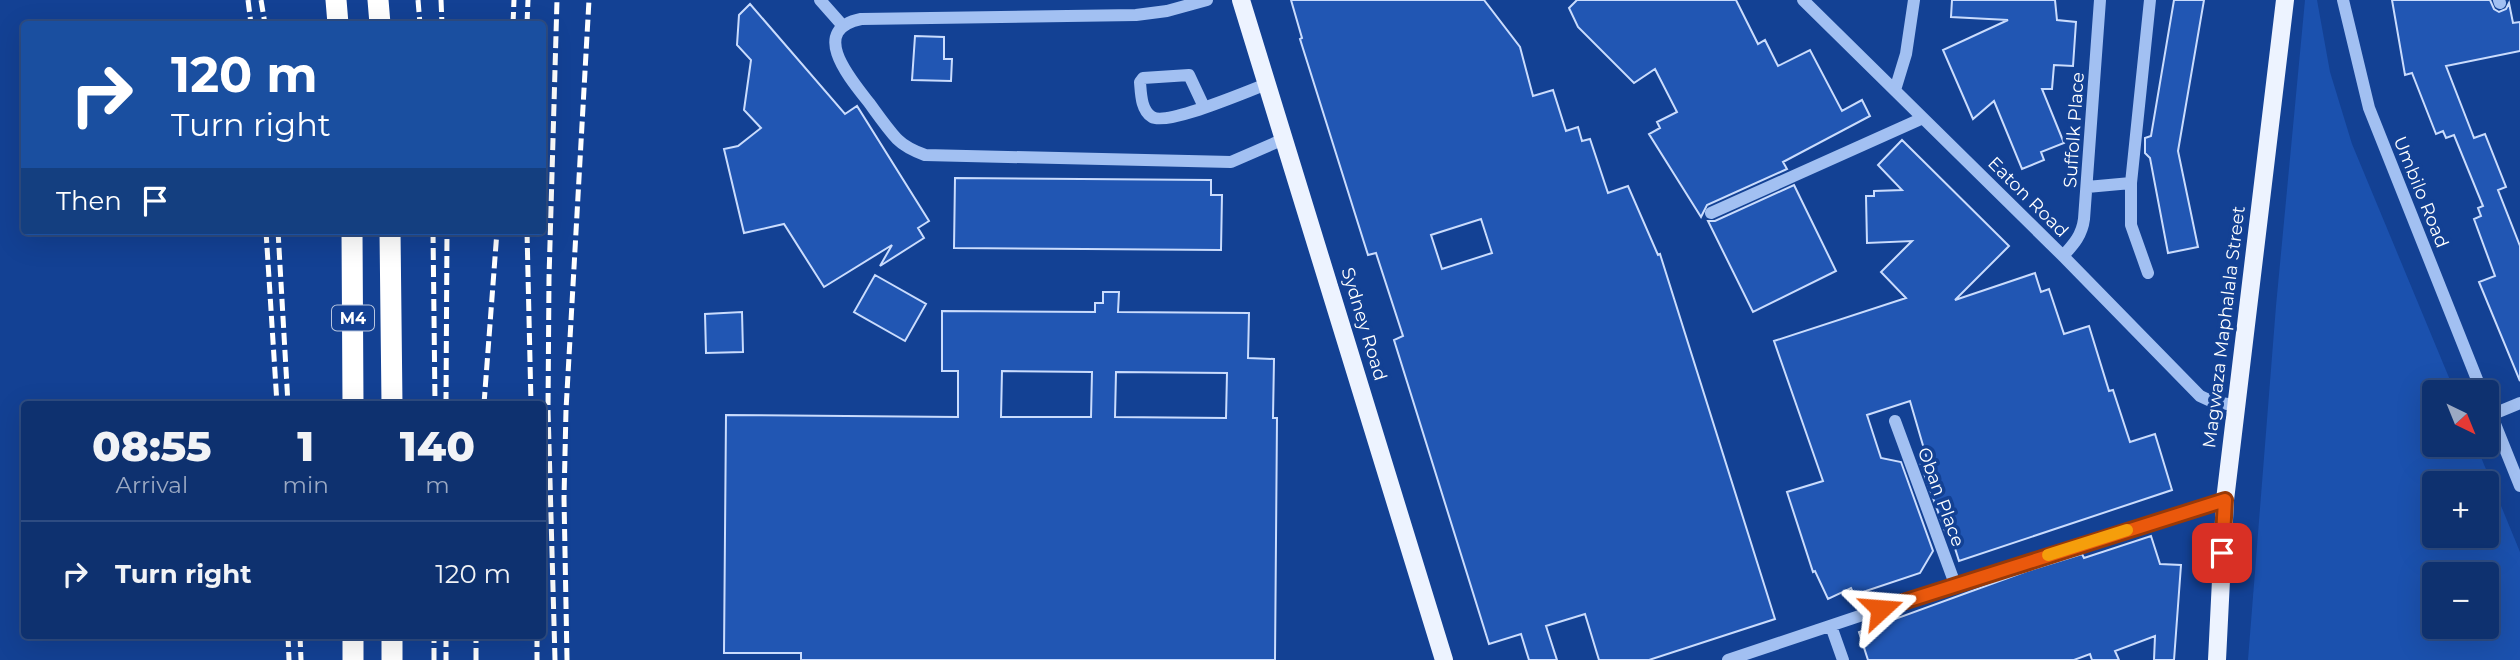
<!DOCTYPE html>
<meta charset="utf-8">
<style>
:root{--surface:#0e316f;--page:#1c3d77;--text:#f1f3f6;--muted:#9ba9c3;--line:#2e4c82}
body{margin:0;font-family:Montserrat,sans-serif;background:var(--page);color:var(--text);height:100vh;display:flex;flex-direction:column;font-size:26px;white-space:nowrap}
*{box-sizing:border-box;margin:0}
p{font-size:23px;color:var(--muted)}
.icon{flex:none;width:38px;height:38px;fill:none;stroke:currentColor;stroke-width:2;stroke-linecap:round;stroke-linejoin:round}
.map{position:relative;flex:1;overflow:hidden}
.drawer{position:absolute;left:21px;top:401px;width:525px;height:238px;display:flex;flex-direction:column;background:var(--surface);border-radius:7px;box-shadow:0 7px 28px #0002,0 0 0 2px var(--line)}
.drawer>*{flex:none}
.banner{position:absolute;left:21px;top:21px;width:525px;height:214px;border-radius:7px;box-shadow:0 7px 28px #0002,0 0 0 2px var(--line);background:#1a4fa0;color:#fff;overflow:hidden}
.needle{width:46px;rotate:137deg}
.buttons{position:absolute;left:2422px;top:380px;display:grid;gap:14px}
.buttons a{display:grid;place-items:center;width:77px;height:77px;border-radius:7px;background:var(--surface);box-shadow:0 7px 28px #0002,0 0 0 2px var(--line);font-size:35px}
.pin{position:absolute;display:grid;place-items:center;width:60px;height:60px;color:#fff;margin:-30px;border-radius:14px;box-shadow:0 4px 10px #0006}
.me{position:absolute;width:77px;margin:-38px;rotate:71deg;stroke-linejoin:round;filter:drop-shadow(0 0 5px #0008)}
.turn{display:flex;align-items:center;gap:24px;height:147px;padding:0 35px;font-size:32px}
.turn .icon{width:91px;height:91px;stroke-width:2.5}
.turn b{display:block;font-size:49px;line-height:60px}
.then{display:flex;align-items:center;height:66px;padding:0 35px;background:#0003;gap:14px;font-size:26px}
.eta{display:flex;justify-content:space-evenly;align-items:center;height:119px;text-align:center}
.eta b{font-size:42px;font-weight:800;line-height:49px}
ul{padding:0;list-style:none}
li{display:flex;align-items:center;gap:21px;height:105px;padding:0 35px;border-top:2px solid var(--line)}
li div{flex:1}
li b{display:block;font-size:26px}
li em{font-style:normal}
.map>svg:first-child{display:block}
.green{fill:#1b51ae;fill-rule:evenodd}
.building{fill:#2156b3;stroke:#cadcfd;stroke-width:2;fill-rule:evenodd}
.lines{fill:none;stroke-linecap:round;stroke-linejoin:round}
.minor{stroke:#a2c0f2;stroke-width:12}
.major{stroke:#edf3ff;stroke-width:18}
.highway{stroke:#fff;stroke-width:21}
.rail{stroke:#fff;stroke-width:5;stroke-dasharray:12 5;stroke-linecap:butt}
.route-casing{stroke:#983908;stroke-width:18}
.route{stroke:#ea580c;stroke-width:12}
.slow{stroke:#f59e0b;stroke-width:12}
.labels{text-anchor:middle;dominant-baseline:central;stroke-width:7;stroke-linejoin:round;paint-order:stroke}
.shield{fill:#134194;stroke:#b8c6df;stroke-width:2}
.shield-label{font-size:16px;font-weight:bold;fill:#fff}
.street-label{font-size:18px;fill:#fff;stroke:#134194}
</style>
<div class="map">
<svg width="2520" height="660" viewBox="0 0 2520 660">
<rect width="100%" height="100%" fill="#134194"/>
<!-- green -->
<path class="green" d="M2305 0H2317L2330 72 2352 144 2455 392H2434V444L2476 445 2520 552V660H2248L2276 306ZM2434 483H2487V536H2434ZM2434 574H2487V626H2434Z"/>
<!-- building -->
<path class="building" d="M1291 0H1484L1520 47 1533 96 1553 90 1566 131 1578 127 1582 141 1590 139 1608 193 1628 186 1658 255 1660 254 1775 619 1649 660H1599L1585 614 1546 626 1557 660H1529L1521 634 1489 644 1394 340 1403 336 1376 253 1368 255 1300 39 1302 38ZM1481 219 1492 253 1442 269 1431 235Z
M1577 0H1736L1758 44 1765 40 1778 66 1810 50 1842 111 1862 100 1870 116 1783 162 1787 169 1707 205 1701 217 1649 134 1660 128 1657 122 1677 112 1655 69 1634 83 1578 27 1569 8Z
M1952 0H2055L2057 20 2076 22 2073 66 2054 65 2052 89H2042L2064 143 2041 152 2044 160 2022 169 1994 101 1973 119 1943 50 2008 20 1951 17Z
M2174 0H2204L2178 151 2198 247 2168 253 2150 158 2145 153V138L2151 136Z
M2392 0H2490L2494 9 2499 12 2506 9 2509 3 2513 23 2520 22V51L2446 66 2474 138 2485 134 2506 187 2498 190 2520 246V381L2479 282 2495 276 2474 219 2481 216 2478 208 2483 206 2454 135 2446 138 2443 131 2436 134 2412 73 2405 75Z
M750 4 845 114 857 106 929 221 918 228 924 238 880 266 892 245 824 287 784 224 744 233 724 149 738 146 761 128 744 110 751 60 737 45 739 15Z
M915 36 944 37V59H952L951 81 912 80Z
M1902 140 2009 246 1955 300 2035 273 2041 292 2049 289 2064 334 2089 326 2109 391 2113 390 2130 442 2155 434 2172 490 1959 561 1948 526 1945 531 1921 465 1929 466 1910 401 1867 415 1881 458 1901 462 1933 551 1920 573 1854 595 1851 588 1828 599 1815 571 1813 572 1787 492 1823 481 1774 341 1906 298 1881 272 1912 241 1867 243 1866 196H1874V191L1902 190 1878 165Z
M955 178 1211 180V195H1222L1221 250 954 248Z
M1794 185 1836 271 1753 312 1708 221H1715Z
M875 275 926 304 905 341 854 312Z
M1103 292H1119L1118 312 1249 313 1248 358 1274 359 1273 418H1277L1275 660H801V653H724L726 415 958 417V371H942V311L1095 312V303H1103ZM1002 371 1092 372 1091 417H1001ZM1116 372 1227 373 1226 418 1115 417Z
M742 312 743 352 706 353 705 314Z
M2151 536 2160 564 2181 565 2174 660H2154L2155 636 2115 651 2119 660H2092L2090 654 2074 660H1868L1859 632 2027 571 2082 554 2084 558Z"/>
<g class="lines">
<!-- minor -->
<path class="minor" d="M820 0 843 26
M1207 0 1167 11 1136 15 861 19C807 30 852 81 870 104 878 115 887 128 897 139 905 147 914 151 925 155L1231 162 1284 139
M1803 0 2063 256 2200 396 2213 402 2235 405
M2343 0 2369 108 2482 392
M2499 0 2500 3
M1895 90 1906 54 1914 0
M1204 107 1189 75 1143 78 1140 82C1141 94 1141 110 1152 117 1168 126 1247 91 1267 84
M2087 187 2131 183
M1711 213 1923 118
M2063 256C2074 244 2082 235 2084 219L2100 0
M2148 273 2131 225V183L2150 0
M2487 404 2520 486
M2491 415 2520 403
M1895 421 1955 584
M1831 626 1843 660
M1728 660 1955 584 2225 500"/>
<!-- major -->
<path class="major" d="M1241 0 1444 660
M2217 660 2225 500 2285 0"/>
<!-- highway -->
<path class="highway" d="M336 0 338 24
M378 0 380 24
M352 231 353 404
M390 231 392 404
M353 660V635
M392 660V635"/>
<!-- rail -->
<path class="rail" d="M248 0 251 24
M261 0 265 24
M418 0 420 24
M441 0 442 24
M513 24 514 0
M527 24 528 0
M266 231 277 404
M278 231 288 404
M433 231 435 404
M527 231 531 404
M446 404 447 231
M484 404 497 231
M288 635 289 660
M300 635 301 660
M446 635V660
M537 635V660
M434 660V635
M476 660V635
M555 660 548 409 549 278 557 0
M567 660 564 498 566 410 589 0"/>
</g>
<g class="lines">
<defs>
<path id="route" d="M1881 609 2225 500 2222 553"/>
</defs>
<!-- route casing -->
<use href="#route" class="route-casing"/>
<!-- route -->
<use href="#route" class="route"/>
<!-- slow -->
<path class="slow" d="M2048 555 2127 530"/>
</g>
<g class="labels">
<!-- shield labels -->
<rect class="shield" x="332" y="305.5" width="42" height="25" rx="5"/>
<g class="shield-label">
<text x="353" y="318">M4</text>
</g>
<!-- street labels -->
<g class="street-label">
<text transform="translate(2074 130) rotate(-86)">Suffolk Place</text>
<text transform="translate(2421 192) rotate(68)">Umbilo Road</text>
<text transform="translate(2028 197) rotate(45)">Eaton Road</text>
<text transform="translate(1364 324) rotate(73)">Sydney Road</text>
<text transform="translate(2224 327) rotate(-83)">Magwaza Maphalala Street</text>
<text transform="translate(1941 497) rotate(70)">Oban Place</text>
</g>
</g>
</svg>
<div class="buttons">
<a><svg class="needle" viewBox="-14 -14 28 28"><path d="M0-13l5 13h-10z" fill="#e53935"/><path d="M0 13l5-13h-10z" fill="#9ba9c3"/></svg></a>
<a>+</a>
<a>−</a>
</div>
<div class="pin" style="left:2222px;top:553px;background:#d93025"><svg class="icon" aria-label="arrive" viewBox="0 0 24 24"><path d="M6 21V4h12l-3 4 3 4H6"/></svg></div>
<svg class="me" style="left:1881px;top:609px" viewBox="-20 -20 40 40"><path d="M0-17L14 15 0 8-14 15z" fill="#ea580c" stroke="#fff" stroke-width="4"/></svg>
<div class="banner">
<div class="turn"><svg class="icon" aria-label="right" viewBox="0 0 24 24"><path d="M7 20v-9h11M14 6l5 5-5 5"/></svg><div><b>120 m</b>Turn right</div></div>
<div class="then">Then<svg class="icon" aria-label="arrive" viewBox="0 0 24 24"><path d="M6 21V4h12l-3 4 3 4H6"/></svg></div>
</div>
<section class="drawer">
<div class="eta">
<div><b>08:55</b><p>Arrival</p></div>
<div><b>1</b><p>min</p></div>
<div><b>140</b><p>m</p></div>
</div>
<ul>
<li><svg class="icon" aria-label="right" viewBox="0 0 24 24"><path d="M7 20v-9h11M14 6l5 5-5 5"/></svg><div><b>Turn right</b></div><em>120 m</em></li>
</ul>
</section>
</div>
